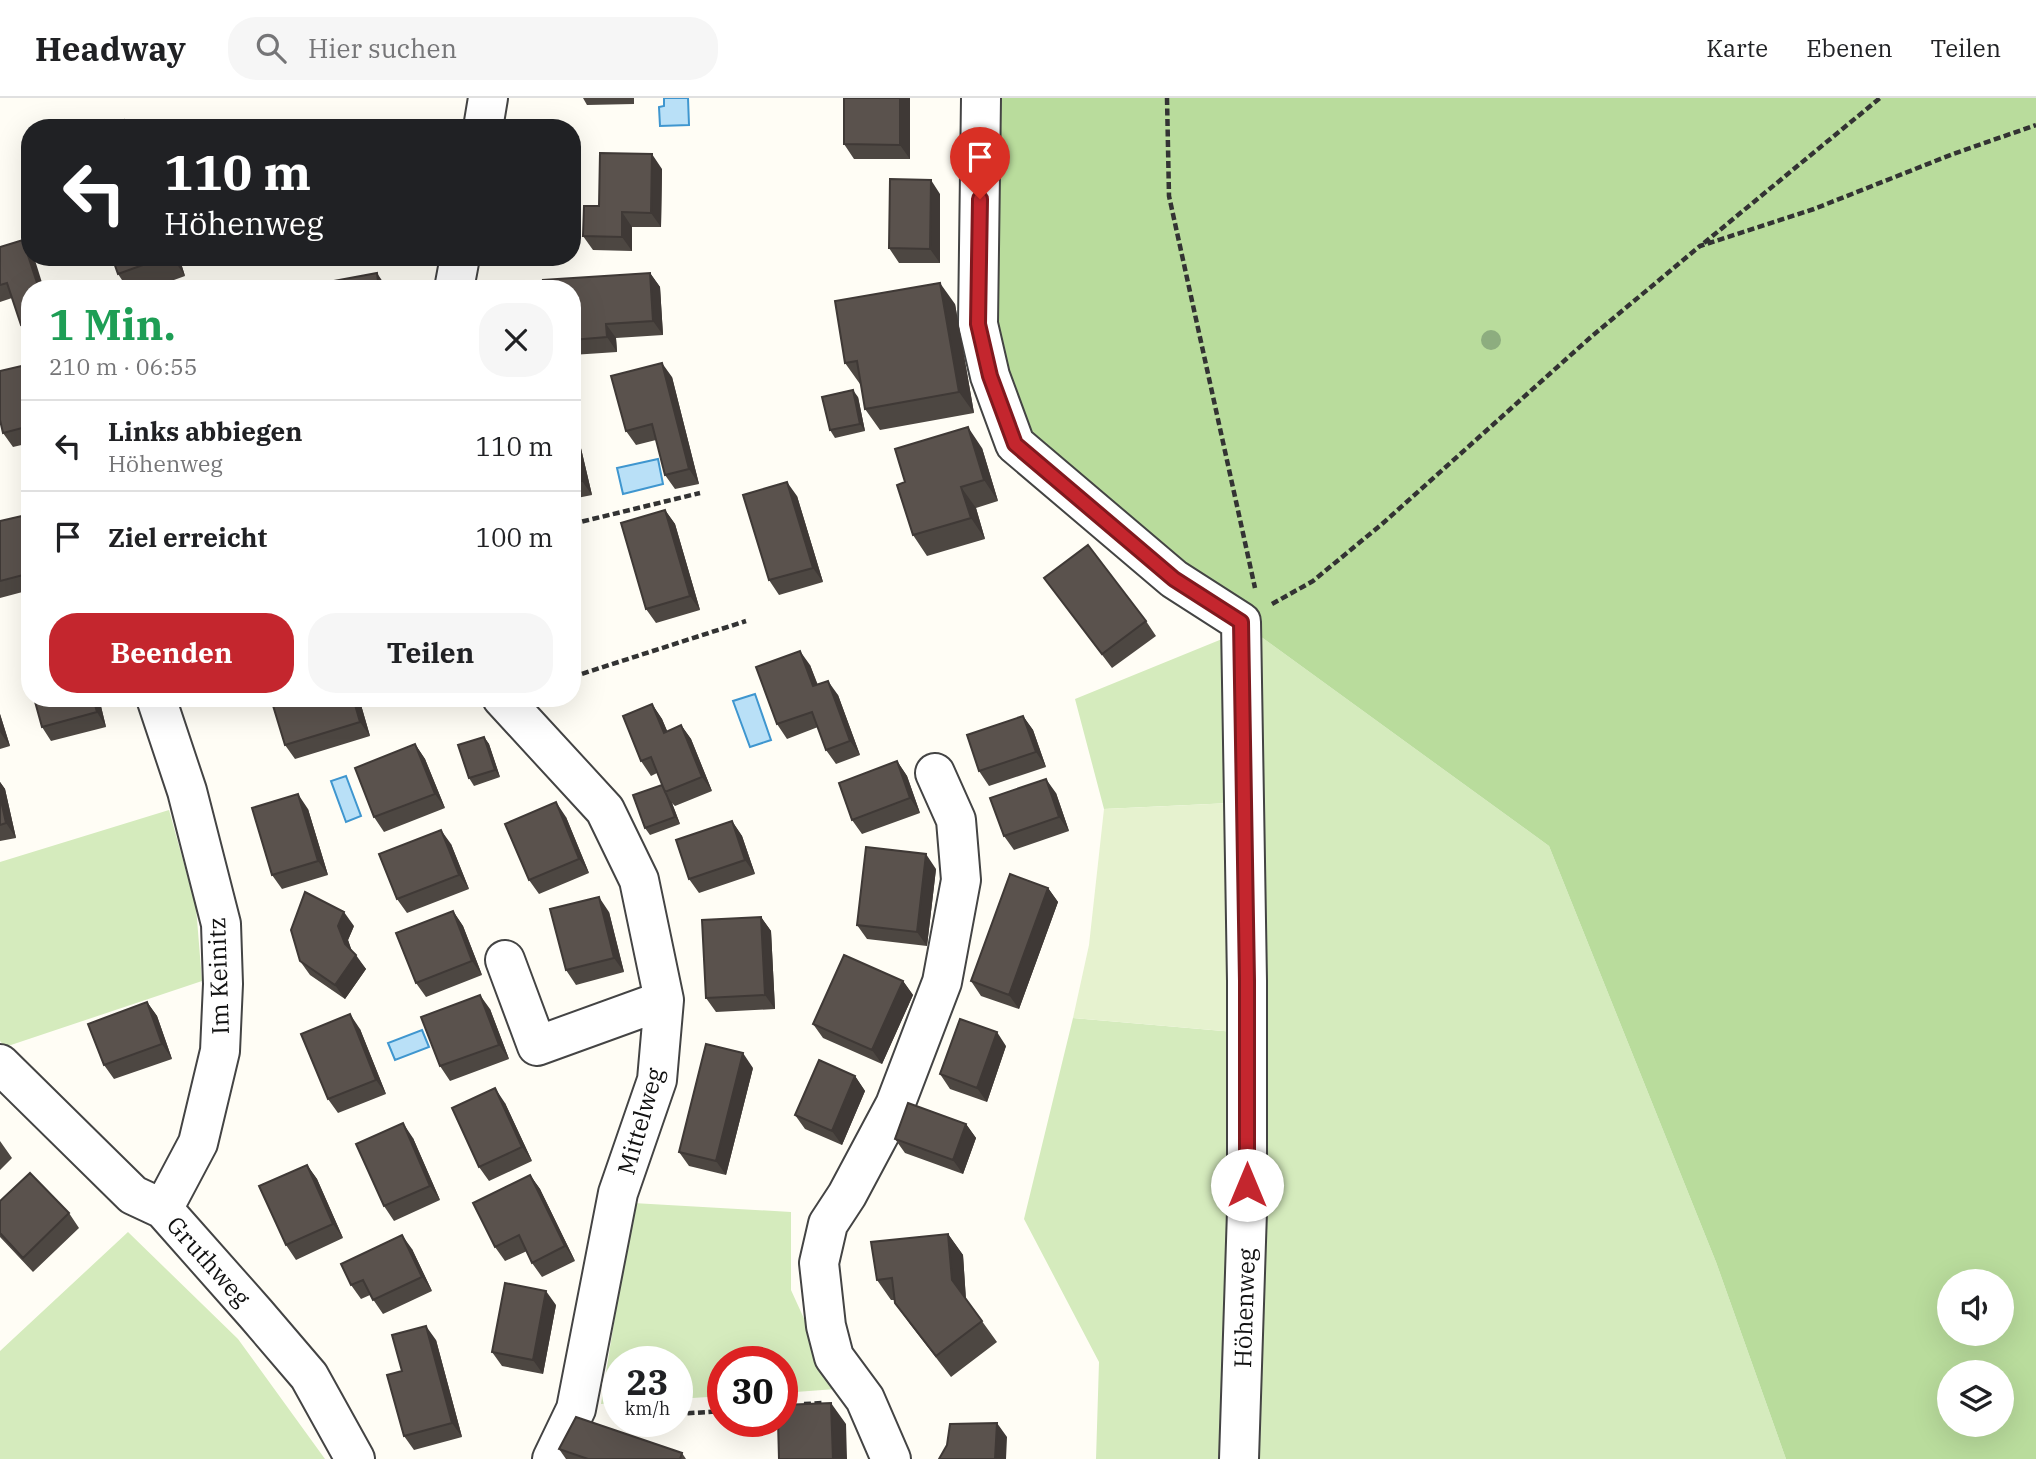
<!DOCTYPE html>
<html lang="de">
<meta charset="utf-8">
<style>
:root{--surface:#fff;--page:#f6f6f6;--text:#202124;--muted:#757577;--line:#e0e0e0;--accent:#c4262e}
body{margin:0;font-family:"IBM Plex Serif",serif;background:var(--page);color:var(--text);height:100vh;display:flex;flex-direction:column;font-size:26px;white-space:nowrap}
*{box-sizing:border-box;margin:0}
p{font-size:23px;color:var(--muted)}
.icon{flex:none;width:38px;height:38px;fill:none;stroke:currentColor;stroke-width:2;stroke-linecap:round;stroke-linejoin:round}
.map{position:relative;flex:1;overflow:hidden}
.side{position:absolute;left:21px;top:182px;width:560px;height:427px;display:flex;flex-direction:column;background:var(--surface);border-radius:28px;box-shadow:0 7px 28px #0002}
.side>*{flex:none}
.banner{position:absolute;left:21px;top:21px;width:560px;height:147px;border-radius:28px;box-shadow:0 7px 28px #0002;background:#202124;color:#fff;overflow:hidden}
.fabs{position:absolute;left:1937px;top:1171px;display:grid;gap:14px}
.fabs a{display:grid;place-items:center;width:77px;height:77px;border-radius:50%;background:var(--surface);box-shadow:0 7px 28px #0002;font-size:35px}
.speed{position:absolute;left:602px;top:1248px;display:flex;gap:14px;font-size:35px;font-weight:700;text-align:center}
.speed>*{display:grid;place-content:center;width:91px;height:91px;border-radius:50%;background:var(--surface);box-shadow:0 7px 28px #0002;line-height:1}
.speed small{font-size:18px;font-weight:400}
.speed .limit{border:10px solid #d22;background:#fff;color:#111}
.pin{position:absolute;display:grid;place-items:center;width:60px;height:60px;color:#fff;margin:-72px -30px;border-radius:50% 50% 50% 0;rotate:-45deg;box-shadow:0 0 7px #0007}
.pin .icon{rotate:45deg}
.me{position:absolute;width:77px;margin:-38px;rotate:0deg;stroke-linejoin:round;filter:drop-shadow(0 0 5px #0008)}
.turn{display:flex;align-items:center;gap:24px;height:147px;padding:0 28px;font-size:32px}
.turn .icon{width:91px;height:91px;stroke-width:2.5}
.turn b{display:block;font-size:49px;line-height:60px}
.round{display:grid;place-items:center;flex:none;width:74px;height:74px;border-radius:28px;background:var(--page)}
.overview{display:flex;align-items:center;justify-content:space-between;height:119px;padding:0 28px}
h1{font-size:42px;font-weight:700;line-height:52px;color:#1e9e55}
.cta{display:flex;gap:14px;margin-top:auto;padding:14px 28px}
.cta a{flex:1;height:80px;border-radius:28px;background:var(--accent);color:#fff;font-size:28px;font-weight:700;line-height:80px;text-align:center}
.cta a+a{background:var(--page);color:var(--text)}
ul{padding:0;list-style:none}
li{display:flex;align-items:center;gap:21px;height:91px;padding:0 28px;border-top:2px solid var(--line)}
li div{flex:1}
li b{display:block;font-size:26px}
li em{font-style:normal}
header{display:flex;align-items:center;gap:42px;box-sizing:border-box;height:98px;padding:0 35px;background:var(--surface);border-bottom:2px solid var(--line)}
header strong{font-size:33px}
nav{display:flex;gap:38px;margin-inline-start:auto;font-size:24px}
.search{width:490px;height:63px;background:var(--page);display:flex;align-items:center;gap:18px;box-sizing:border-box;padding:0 24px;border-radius:28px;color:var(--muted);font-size:26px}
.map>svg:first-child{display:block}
.green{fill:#d5ebbd}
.forest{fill:#b9dc9c;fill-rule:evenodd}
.pitch{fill:#e6f2cf}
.water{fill:#b9e0f7;stroke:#3f96cf;stroke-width:2}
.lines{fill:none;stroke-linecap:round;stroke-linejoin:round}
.minor-casing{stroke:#444;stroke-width:42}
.path{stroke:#333;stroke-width:4.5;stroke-dasharray:7 3.5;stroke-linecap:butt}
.minor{stroke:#fff;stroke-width:38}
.tree{fill:#8dad7f}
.wall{fill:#4d4742}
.shaded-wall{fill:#3f3936}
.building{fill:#5a524d;stroke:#3f3936;stroke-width:2}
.route-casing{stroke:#7f191e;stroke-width:18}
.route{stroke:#c4262e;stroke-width:12}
.labels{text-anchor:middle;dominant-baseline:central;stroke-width:7;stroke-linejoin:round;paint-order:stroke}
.street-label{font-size:24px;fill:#111;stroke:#fff}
</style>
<header>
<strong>Headway</strong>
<div class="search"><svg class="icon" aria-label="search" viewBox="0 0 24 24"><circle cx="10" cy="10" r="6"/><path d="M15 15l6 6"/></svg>Hier suchen</div>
<nav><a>Karte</a><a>Ebenen</a><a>Teilen</a></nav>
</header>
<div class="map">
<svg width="2036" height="1361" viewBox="0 0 2036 1361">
<rect width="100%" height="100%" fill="#fffdf5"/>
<!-- green -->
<path class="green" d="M1253 533 1549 748 1716 1164 1786 1361H1250Z
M1227 539 1231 705 1104 711 1075 601Z
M169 712 196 809 202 883 5 949 0 943V764Z
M1073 920 1235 934 1228 1361H1096L1099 1264 1024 1121Z
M633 1105 791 1114V1192L836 1291 782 1295V1264H723V1298L677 1301V1264H618V1305L601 1306Z
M128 1134 238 1241 325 1361H0V1253Z"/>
<!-- forest -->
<path class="forest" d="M981 0H2036V1361H1786L1716 1164 1549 748 1253 533 1015 346 990 278ZM1950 1183H2002V1236H1950ZM1950 1274H2002V1326H1950Z"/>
<!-- pitch -->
<path class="pitch" d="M1231 705 1235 934 1073 920 1089 847 1104 711Z"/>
<!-- water -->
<path class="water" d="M664 0H688L689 27 660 28 659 9 664 8Z
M658 361 663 386 623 396 617 370Z
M755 596 771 642 750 649 733 603Z
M346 678 361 718 346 724 331 683Z
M422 932 429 949 395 962 388 945Z"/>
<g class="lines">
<defs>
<path id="minor" d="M981 0 978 226 990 278 1015 346 1174 481 1241 524 1247 883V1113L1239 1361
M483 30 488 0
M454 191 460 159
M156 600 187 693 221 826 223 886 220 953 198 1045 163 1111
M502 600 605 712 639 782 664 902 657 982 618 1095 576 1311 552 1361
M505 862 537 948 664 902
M0 966 133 1097 163 1111 256 1216 309 1278 355 1361
M891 1361 865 1301 834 1259 826 1228 819 1165 828 1126 847 1097 895 1007 942 884 961 782 956 722 935 675"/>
</defs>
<!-- minor casing -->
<use href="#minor" class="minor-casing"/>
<!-- path -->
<path class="path" d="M1167 0 1169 98 1255 490
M1704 145 1880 0
M572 426 700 395
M1272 506 1313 483 1382 426 1592 238 1700 148 1814 111 1953 56 2036 27
M572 579 746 523
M804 1306 823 1305
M677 1316 723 1313"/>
<!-- minor -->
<use href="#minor" class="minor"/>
</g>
<!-- trees -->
<circle class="tree" cx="1491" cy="242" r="10"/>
<!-- wall -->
<path class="wall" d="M583 0H634V6L587 7Z
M910 0V61H854L844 46Z
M662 71 661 129H632V153L593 152 583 138 599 108Z
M940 96V165H899L889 150Z
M0 149 30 191V239L21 227 12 200 0 204Z
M112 159H179L185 178 149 191H128L118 176Z
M650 175 660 189 663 237 616 240 617 254 572 257V191Z
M955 206 974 315 880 332 865 311 861 286H860L845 265Z
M30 266V345L13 349 3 335Z
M672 279 699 386 675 391 665 377 656 342 636 347 626 333Z
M858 299 865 333 835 340 830 332Z
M572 312 592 397 572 401Z
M982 350 998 403 976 410 985 441 927 458 913 437 905 384Z
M797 398 823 484 779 497 769 482Z
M665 412 675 426 700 512 656 525 646 511Z
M22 418 30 430V492L0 500V423Z
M1044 480 1146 523 1156 538 1112 570Z
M572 502 581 537 572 539Z
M810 567 818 587 838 597 860 657 836 666 826 652 818 629 787 641 777 626Z
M34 600H99L106 629 51 643 42 629Z
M272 600H359L370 638 295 661 285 647Z
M652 606 662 621 667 633 681 627 691 641 712 693 675 708 672 705 680 726 650 737 645 730 662 687 657 675 651 678 641 663Z
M0 616 10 648 0 651Z
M1023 618 1033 632 1046 669 989 688 979 673Z
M484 639 489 646 500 679 474 688 469 680Z
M415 646 425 661 445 710 384 734 374 719Z
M897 663 907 678 920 715 862 736 852 722Z
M0 684 5 691 16 740 0 743Z
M1056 695 1069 733 1014 752 1004 738Z
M308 711 328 777 282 791 272 777Z
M566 719 589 775 539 796 529 782Z
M732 723 742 738 755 776 699 795 689 781Z
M451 746 469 791 407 815 397 801Z
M936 771 927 848 867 841 857 827Z
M1048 790 1058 804 1019 911 981 898 971 883Z
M453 813 463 828 482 877 426 899 416 885Z
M609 814 624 874 576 887 566 872Z
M761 819 771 833 775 911 716 914 706 900Z
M354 828 348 842 352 854 366 871 345 901 310 877 300 863Z
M903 883 913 897 882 966 823 940 813 926Z
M147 904 157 918 172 961 114 981 104 967Z
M490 911 509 961 450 983 440 968Z
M360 931 386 996 338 1015 328 1001Z
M1006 948 987 1004 950 991 940 976Z
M753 970 726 1077 689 1068 679 1054Z
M855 978 865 993 842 1047 805 1031 795 1017Z
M505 1005 532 1063 489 1083 479 1069Z
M966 1026 976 1040 963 1076 905 1055 895 1041Z
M413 1040 440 1102 394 1123 384 1108Z
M0 1043 12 1060 0 1072Z
M307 1067 317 1081 343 1140 296 1162 286 1147Z
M530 1077 540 1091 575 1163 542 1179 532 1165 527 1153 505 1163 495 1149Z
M0 1103 69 1115 79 1130 33 1174 0 1139Z
M948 1136 963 1157 966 1201 997 1244 951 1279 910 1226 895 1205V1202H891L877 1182Z
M412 1151 432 1193 383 1216 370 1197 361 1201 351 1187Z
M556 1207 543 1276 502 1268 492 1254Z
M436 1242 462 1339 414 1352 404 1338 402 1273Z
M559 1351 682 1355 686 1361H566Z"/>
<!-- shaded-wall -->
<path class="shaded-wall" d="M900 0H910V61L900 47Z
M652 56 662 71 661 129 651 115Z
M931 82 940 96V165L930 151Z
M622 114 632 129V153L622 139Z
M23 142 30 152V159H34L44 191H39Z
M172 159H179L185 178Z
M377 175 387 190V191H379Z
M650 175 660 189 663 237 653 223Z
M940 185 955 206 974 315 959 294Z
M606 226 616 240 617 254 607 239Z
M662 265 672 279 699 386 689 371Z
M853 292 858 299 865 333 860 326Z
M572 312 592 397 582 383 572 342Z
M968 329 982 350 998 403 984 382Z
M787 384 797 398 823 484 813 470Z
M961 389 976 410 985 441 971 420Z
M665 412 675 426 700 512 690 498Z
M22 418 30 430V453Z
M572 502 581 537 572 523Z
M800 553 810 567 823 602 813 588Z
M828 583 838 597 860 657 850 643Z
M93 600H99L106 629 97 614Z
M353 600H359L370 638 360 624Z
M652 606 662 621 674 649 664 635Z
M0 616 10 648 0 634Z
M1023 618 1033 632 1046 669 1036 654Z
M681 627 691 641 712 693 702 679Z
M484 639 489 646 500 679 495 672Z
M415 646 425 661 445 710 435 696Z
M897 663 907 678 920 715 910 700Z
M1046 681 1056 695 1069 733 1059 719Z
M0 684 5 691 16 740 6 725 0 698Z
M298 696 308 711 328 777 318 763Z
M667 698 672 705 680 726 675 719Z
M556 704 566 719 589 775 579 761Z
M732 723 742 738 755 776 745 762Z
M441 732 451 746 469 791 459 777Z
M926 756 936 771 927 848 917 834Z
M1048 790 1058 804 1019 911 1009 897Z
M599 799 609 814 624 874 614 860Z
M453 813 463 828 482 877 472 863Z
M344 814 354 828 348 842 354 859 356 857 366 871 345 901 335 887 345 846 338 828Z
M761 819 771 833 775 911 765 897Z
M903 883 913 897 882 966 872 952Z
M480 897 490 911 509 961 499 947Z
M147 904 157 918 172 961 162 946Z
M350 916 360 931 386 996 376 982Z
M997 934 1006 948 987 1004 977 990Z
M743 955 753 970 726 1077 716 1063Z
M855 978 865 993 842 1047 832 1033Z
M495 990 505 1005 532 1063 522 1049Z
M403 1025 413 1040 440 1102 430 1088Z
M966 1026 976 1040 963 1076 953 1062Z
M307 1067 317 1081 343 1140 333 1126Z
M530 1077 540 1091 575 1163 565 1148Z
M948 1136 963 1157 966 1203 952 1182Z
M402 1137 412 1151 432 1193 422 1179Z
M546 1193 556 1207 543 1276 533 1262Z
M426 1228 436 1242 462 1339 452 1325Z
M831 1305 846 1326 847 1361H833Z
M997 1325 1007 1339 1006 1361H995Z"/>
<!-- building -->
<path class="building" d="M844 0H900V47L844 46Z
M124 22 127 30H101Z
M600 55 652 56 651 115 622 114V139L583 138 584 108H599Z
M890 81 931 82 930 151 889 150Z
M23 142 39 191H30V224L21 227 7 185 0 187V149Z
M112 159H165L118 176Z
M377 175 379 191H329L328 184Z
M650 175 653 223 606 226 607 239 572 242V191H544L543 182Z
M940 185 959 294 865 311 857 263 845 265 835 203Z
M662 265 689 371 665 377 652 326 626 333 611 278Z
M30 266V328L3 335 0 322V273Z
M853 292 860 326 830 332 822 299Z
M968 329 984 382 961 389 971 420 913 437 897 387 905 384 895 351Z
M572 342 582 383 572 385Z
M787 384 813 470 769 482 743 397Z
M665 412 690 498 646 511 621 425Z
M22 418 30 453V487L27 476 0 483V423Z
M1088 447 1146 523 1102 556 1044 480Z
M800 553 813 588 828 583 850 643 826 652 812 614 777 626 756 569Z
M34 600H93L97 614 42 629Z
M353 600 360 624 285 647 271 601Z
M652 606 664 635 681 627 702 679 665 694 651 659 641 663 623 618Z
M1023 618 1036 654 979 673 967 637Z
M484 639 495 672 469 680 458 647Z
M415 646 435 696 374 719 355 670Z
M897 663 910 700 852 722 839 685Z
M1046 681 1059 719 1004 738 990 700Z
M662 687 667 698 675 719 645 730 633 697Z
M298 696 318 763 272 777 252 710Z
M0 698 6 725 0 727Z
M556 704 579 761 529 782 505 726Z
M732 723 745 762 689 781 676 742Z
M441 732 459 777 397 801 379 756Z
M866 749 926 756 917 834 857 827Z
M1010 776 1048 790 1009 897 971 883Z
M305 794 344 814 338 828 345 846 356 857 335 887 300 863 291 832Z
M599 799 614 860 566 872 550 811Z
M453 813 472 863 416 885 396 835Z
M761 819 765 897 706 900 702 822Z
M844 857 903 883 872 952 813 926Z
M480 897 499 947 440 968 421 919Z
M147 904 162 946 104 967 88 926Z
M350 916 376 982 328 1001 301 936Z
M960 921 997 934 977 990 940 976Z
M706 946 743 955 716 1063 679 1054Z
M819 962 855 978 832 1033 795 1017Z
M495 990 522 1049 479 1069 452 1010Z
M908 1005 966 1026 953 1062 895 1041Z
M403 1025 430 1088 384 1108 356 1046Z
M307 1067 333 1126 286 1147 259 1088Z
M30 1075 69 1115 23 1160 0 1135V1103Z
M530 1077 565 1148 532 1165 519 1137 495 1149 473 1105Z
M948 1136 952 1182 982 1223 936 1258 895 1205 892 1180 877 1182 871 1144Z
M402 1137 422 1179 373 1202 363 1182 351 1187 341 1166Z
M505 1185 546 1193 533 1262 492 1254Z
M426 1228 452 1325 404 1338 387 1277 402 1273 392 1237Z
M831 1305 833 1361H779L778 1323H782V1307Z
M576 1319 682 1355 680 1361H588L559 1351Z
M997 1325 995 1361H939L947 1347 950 1326Z"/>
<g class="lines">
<defs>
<path id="route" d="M980 101 978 226 990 278 1015 346 1174 481 1241 524 1247 883V1087"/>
</defs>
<!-- route casing -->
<use href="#route" class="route-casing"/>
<!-- route -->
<use href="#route" class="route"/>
</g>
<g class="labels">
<!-- street labels -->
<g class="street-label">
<text transform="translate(218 878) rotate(-92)">Im Keinitz</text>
<text transform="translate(640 1023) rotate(-74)">Mittelweg</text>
<text transform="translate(209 1163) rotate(48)">Gruthweg</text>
<text transform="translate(1244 1210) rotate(-88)">Höhenweg</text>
</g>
</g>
</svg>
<div class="fabs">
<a><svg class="icon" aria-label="sound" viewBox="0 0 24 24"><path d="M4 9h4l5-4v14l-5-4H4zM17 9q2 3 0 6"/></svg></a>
<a><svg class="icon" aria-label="layers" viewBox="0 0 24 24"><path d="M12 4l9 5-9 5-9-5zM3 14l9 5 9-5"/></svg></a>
</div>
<div class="speed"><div>23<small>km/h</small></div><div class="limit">30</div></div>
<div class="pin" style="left:980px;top:101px;background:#d93025"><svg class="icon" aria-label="arrive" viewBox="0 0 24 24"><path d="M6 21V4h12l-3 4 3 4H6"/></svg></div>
<svg class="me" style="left:1247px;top:1087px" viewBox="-20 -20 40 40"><circle r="19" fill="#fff"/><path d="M0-13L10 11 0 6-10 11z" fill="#c4262e"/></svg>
<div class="banner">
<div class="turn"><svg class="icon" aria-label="left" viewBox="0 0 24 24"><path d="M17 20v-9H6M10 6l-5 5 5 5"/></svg><div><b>110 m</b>Höhenweg</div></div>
</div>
<section class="side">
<div class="overview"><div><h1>1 Min.</h1><p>210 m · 06:55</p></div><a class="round"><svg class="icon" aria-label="close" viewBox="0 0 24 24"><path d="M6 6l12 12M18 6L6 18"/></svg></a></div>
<ul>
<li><svg class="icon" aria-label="left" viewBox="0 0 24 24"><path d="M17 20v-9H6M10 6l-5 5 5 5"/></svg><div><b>Links abbiegen</b><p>Höhenweg</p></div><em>110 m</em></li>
<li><svg class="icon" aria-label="arrive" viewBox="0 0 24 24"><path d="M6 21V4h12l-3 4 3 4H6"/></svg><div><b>Ziel erreicht</b></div><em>100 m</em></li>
</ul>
<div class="cta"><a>Beenden</a><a>Teilen</a></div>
</section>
</div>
